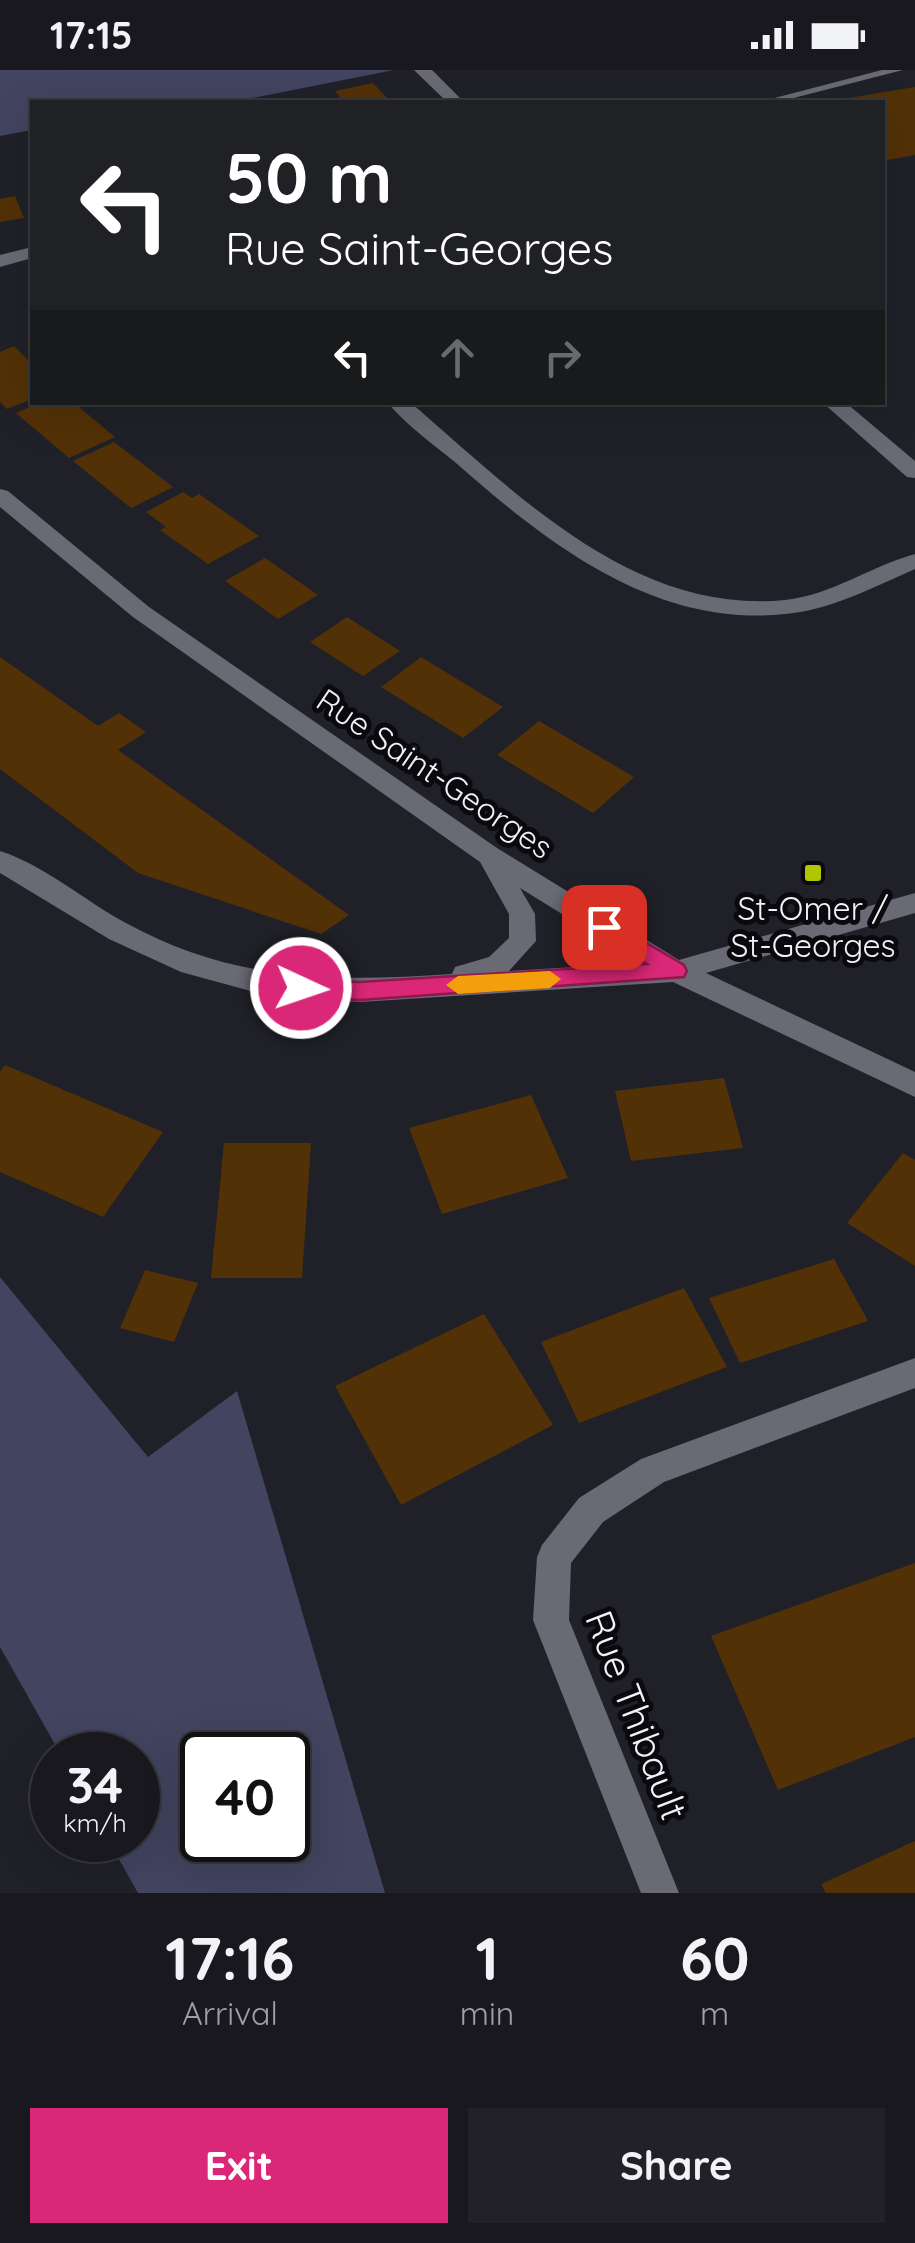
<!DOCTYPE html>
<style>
:root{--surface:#18181e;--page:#212127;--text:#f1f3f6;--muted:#9fa0a4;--line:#36373c;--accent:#db2777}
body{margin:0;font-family:Quicksand,sans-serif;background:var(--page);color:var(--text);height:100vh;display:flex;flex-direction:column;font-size:38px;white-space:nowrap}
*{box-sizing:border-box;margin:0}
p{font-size:32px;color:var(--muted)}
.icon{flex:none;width:55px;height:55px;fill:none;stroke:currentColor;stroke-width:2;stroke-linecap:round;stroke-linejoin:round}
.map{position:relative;height:1823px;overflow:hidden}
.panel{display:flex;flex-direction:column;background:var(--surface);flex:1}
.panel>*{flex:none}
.top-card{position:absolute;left:30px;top:30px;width:855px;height:305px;border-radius:0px;box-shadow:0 10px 40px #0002,0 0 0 2px var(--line);background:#202124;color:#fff;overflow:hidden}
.speed{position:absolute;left:30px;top:1662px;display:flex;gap:20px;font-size:50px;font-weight:700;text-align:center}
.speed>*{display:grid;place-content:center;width:130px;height:130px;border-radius:50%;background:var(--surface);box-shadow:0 10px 40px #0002,0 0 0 2px var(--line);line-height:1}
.speed small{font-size:25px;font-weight:400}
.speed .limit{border:5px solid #111;border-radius:15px;background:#fff;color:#111}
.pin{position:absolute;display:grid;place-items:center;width:85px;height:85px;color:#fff;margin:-42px;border-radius:20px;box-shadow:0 5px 15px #0006}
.me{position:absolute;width:110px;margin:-55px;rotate:93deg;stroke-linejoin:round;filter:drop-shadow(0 0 8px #0008)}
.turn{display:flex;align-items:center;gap:35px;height:210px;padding:0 30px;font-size:45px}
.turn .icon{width:130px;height:130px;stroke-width:2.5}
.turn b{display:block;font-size:70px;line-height:85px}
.lanes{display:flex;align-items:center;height:95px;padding:0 30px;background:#0003;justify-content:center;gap:50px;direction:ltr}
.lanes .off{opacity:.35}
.eta{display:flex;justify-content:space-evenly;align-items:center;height:170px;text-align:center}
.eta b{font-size:60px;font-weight:700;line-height:70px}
.button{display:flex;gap:20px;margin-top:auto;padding:20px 30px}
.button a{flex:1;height:115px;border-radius:0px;background:var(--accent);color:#fff;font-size:40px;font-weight:700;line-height:115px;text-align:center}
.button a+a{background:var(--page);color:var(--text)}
.status{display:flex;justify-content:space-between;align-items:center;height:70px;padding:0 50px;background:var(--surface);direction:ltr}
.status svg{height:28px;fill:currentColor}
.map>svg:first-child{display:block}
.green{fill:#424460;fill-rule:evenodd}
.building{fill:#533107}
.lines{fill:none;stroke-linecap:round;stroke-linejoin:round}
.service{fill:#696a73;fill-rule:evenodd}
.minor{fill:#696a73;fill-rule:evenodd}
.tertiary{fill:#696a73;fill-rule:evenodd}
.route{fill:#db2777;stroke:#8e194d;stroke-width:2.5}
.slow{fill:#f59e0b}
.poi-dot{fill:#b1c500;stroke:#0a0a0e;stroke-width:4}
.labels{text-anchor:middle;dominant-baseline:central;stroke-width:10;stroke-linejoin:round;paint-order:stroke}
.street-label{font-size:32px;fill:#f1f1f7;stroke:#0a0a0e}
.poi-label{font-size:32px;fill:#f1f1f7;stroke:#0a0a0e}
.near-street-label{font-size:38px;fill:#f1f1f7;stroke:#0a0a0e}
</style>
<div class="status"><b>17:15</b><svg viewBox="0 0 49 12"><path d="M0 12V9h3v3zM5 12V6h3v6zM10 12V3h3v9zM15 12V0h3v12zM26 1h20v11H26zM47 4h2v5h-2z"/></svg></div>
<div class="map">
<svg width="915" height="1823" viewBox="0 0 915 1823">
<rect width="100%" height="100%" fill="#202028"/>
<!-- green -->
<path class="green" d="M0 0H394L233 32H32V60L0 66Z
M0 1207 148 1387 237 1321 385 1823H138L108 1770H138V1685H61L0 1577ZM202 1685H288V1770H202Z"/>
<!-- building -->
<path class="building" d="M373 13 391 32H335L332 29 340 27 335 21Z
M915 17V85L882 91V32L836 30Z
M15 126 24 148 0 152V129Z
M14 276 32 294V329L7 339 0 332V282Z
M41 332H73L115 367 69 388 16 343Z
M114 372 173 417 131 438 73 391Z
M183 422 192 428 199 424 259 466 208 494 160 460 166 457 146 442Z
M265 488 318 525 278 549 225 511Z
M347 547 400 581 363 606 310 572Z
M0 587 98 656 119 643 146 662 118 680 349 845 321 864 138 803 0 699Z
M421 587 503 637 463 668 381 617Z
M539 651 634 707 593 743 497 685Z
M5 995 163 1062 103 1147 0 1102V1002Z
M724 1008 743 1078 631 1091 615 1021Z
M531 1025 568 1108 442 1144 409 1058Z
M224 1073H311L302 1208H211Z
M903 1083 915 1090V1196L847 1153Z
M834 1189 868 1251 740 1293 709 1228Z
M145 1200 198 1213 174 1272 120 1258Z
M684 1218 727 1297 579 1353 541 1272Z
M484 1244 553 1355 401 1435 335 1316Z
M915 1493V1667L778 1720 711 1566Z
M915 1771V1823H826L821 1814Z"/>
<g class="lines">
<!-- service -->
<path class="service" d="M882 0H903L778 32H759Z"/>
<!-- minor -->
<path class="minor" d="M414 0H432L464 32H447Z
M32 177V188L0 197V185Z
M387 332H410C516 423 633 545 785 530 832 525 871 496 915 484V499C874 517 831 540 785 544 655 558 548 474 456 393 433 374 406 355 387 332Z
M822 332H845L915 391V408L907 407Z
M915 1288V1318L664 1412 603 1452 571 1493 569 1550 679 1823H641L533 1550 537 1487 542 1475 579 1428 641 1389Z"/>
<!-- tertiary -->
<path class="tertiary" d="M0 419 8 421 149 537 497 778 679 890 915 823V843L706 903 915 1002V1027L673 912 360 932 272 927 181 902 109 869 0 803V781C44 795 85 831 126 853 233 912 333 912 452 904L455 897 489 887 509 868V844L480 792 133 547 0 437ZM520 818 641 893 509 901 536 871 535 844Z"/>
</g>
<!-- route -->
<path class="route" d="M604 848 684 895 687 901 684 907 360 930 301 927 290 918 301 909 360 912 647 894 596 863 593 857 596 851Z"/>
<!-- slow -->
<path class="slow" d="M550 901 561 909 550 918 458 924 446 915 458 906Z"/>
<!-- markers -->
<rect class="poi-dot" x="803" y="793" width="20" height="20" rx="5"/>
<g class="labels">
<!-- street labels -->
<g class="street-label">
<text transform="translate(435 703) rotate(34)">Rue Saint-Georges</text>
</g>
<!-- poi labels -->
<g class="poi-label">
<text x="813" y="838">St-Omer /<tspan x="813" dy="37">St-Georges</tspan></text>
</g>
<!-- near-street labels -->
<g class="near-street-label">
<text transform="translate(637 1645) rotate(69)">Rue Thibault</text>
</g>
</g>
</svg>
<div class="speed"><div>34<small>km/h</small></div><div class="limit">40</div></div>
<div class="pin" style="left:604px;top:857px;background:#d93025"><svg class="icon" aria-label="arrive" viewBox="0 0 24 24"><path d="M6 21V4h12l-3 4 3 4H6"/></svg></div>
<svg class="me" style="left:301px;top:918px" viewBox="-20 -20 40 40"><circle r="17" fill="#db2777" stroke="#fff" stroke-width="3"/><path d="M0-11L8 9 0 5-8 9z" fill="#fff"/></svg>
<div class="top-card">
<div class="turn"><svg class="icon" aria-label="left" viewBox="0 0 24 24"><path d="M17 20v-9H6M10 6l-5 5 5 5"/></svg><div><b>50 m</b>Rue Saint-Georges</div></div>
<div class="lanes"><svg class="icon" aria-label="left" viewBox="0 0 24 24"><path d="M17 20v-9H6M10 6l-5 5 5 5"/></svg><svg class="icon off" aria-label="ahead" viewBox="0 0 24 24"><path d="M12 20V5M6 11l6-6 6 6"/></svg><svg class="icon off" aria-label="right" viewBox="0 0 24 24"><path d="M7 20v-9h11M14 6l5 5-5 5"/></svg></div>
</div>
</div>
<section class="panel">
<div class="eta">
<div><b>17:16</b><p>Arrival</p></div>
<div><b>1</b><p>min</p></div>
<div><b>60</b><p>m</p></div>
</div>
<div class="button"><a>Exit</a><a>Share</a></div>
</section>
